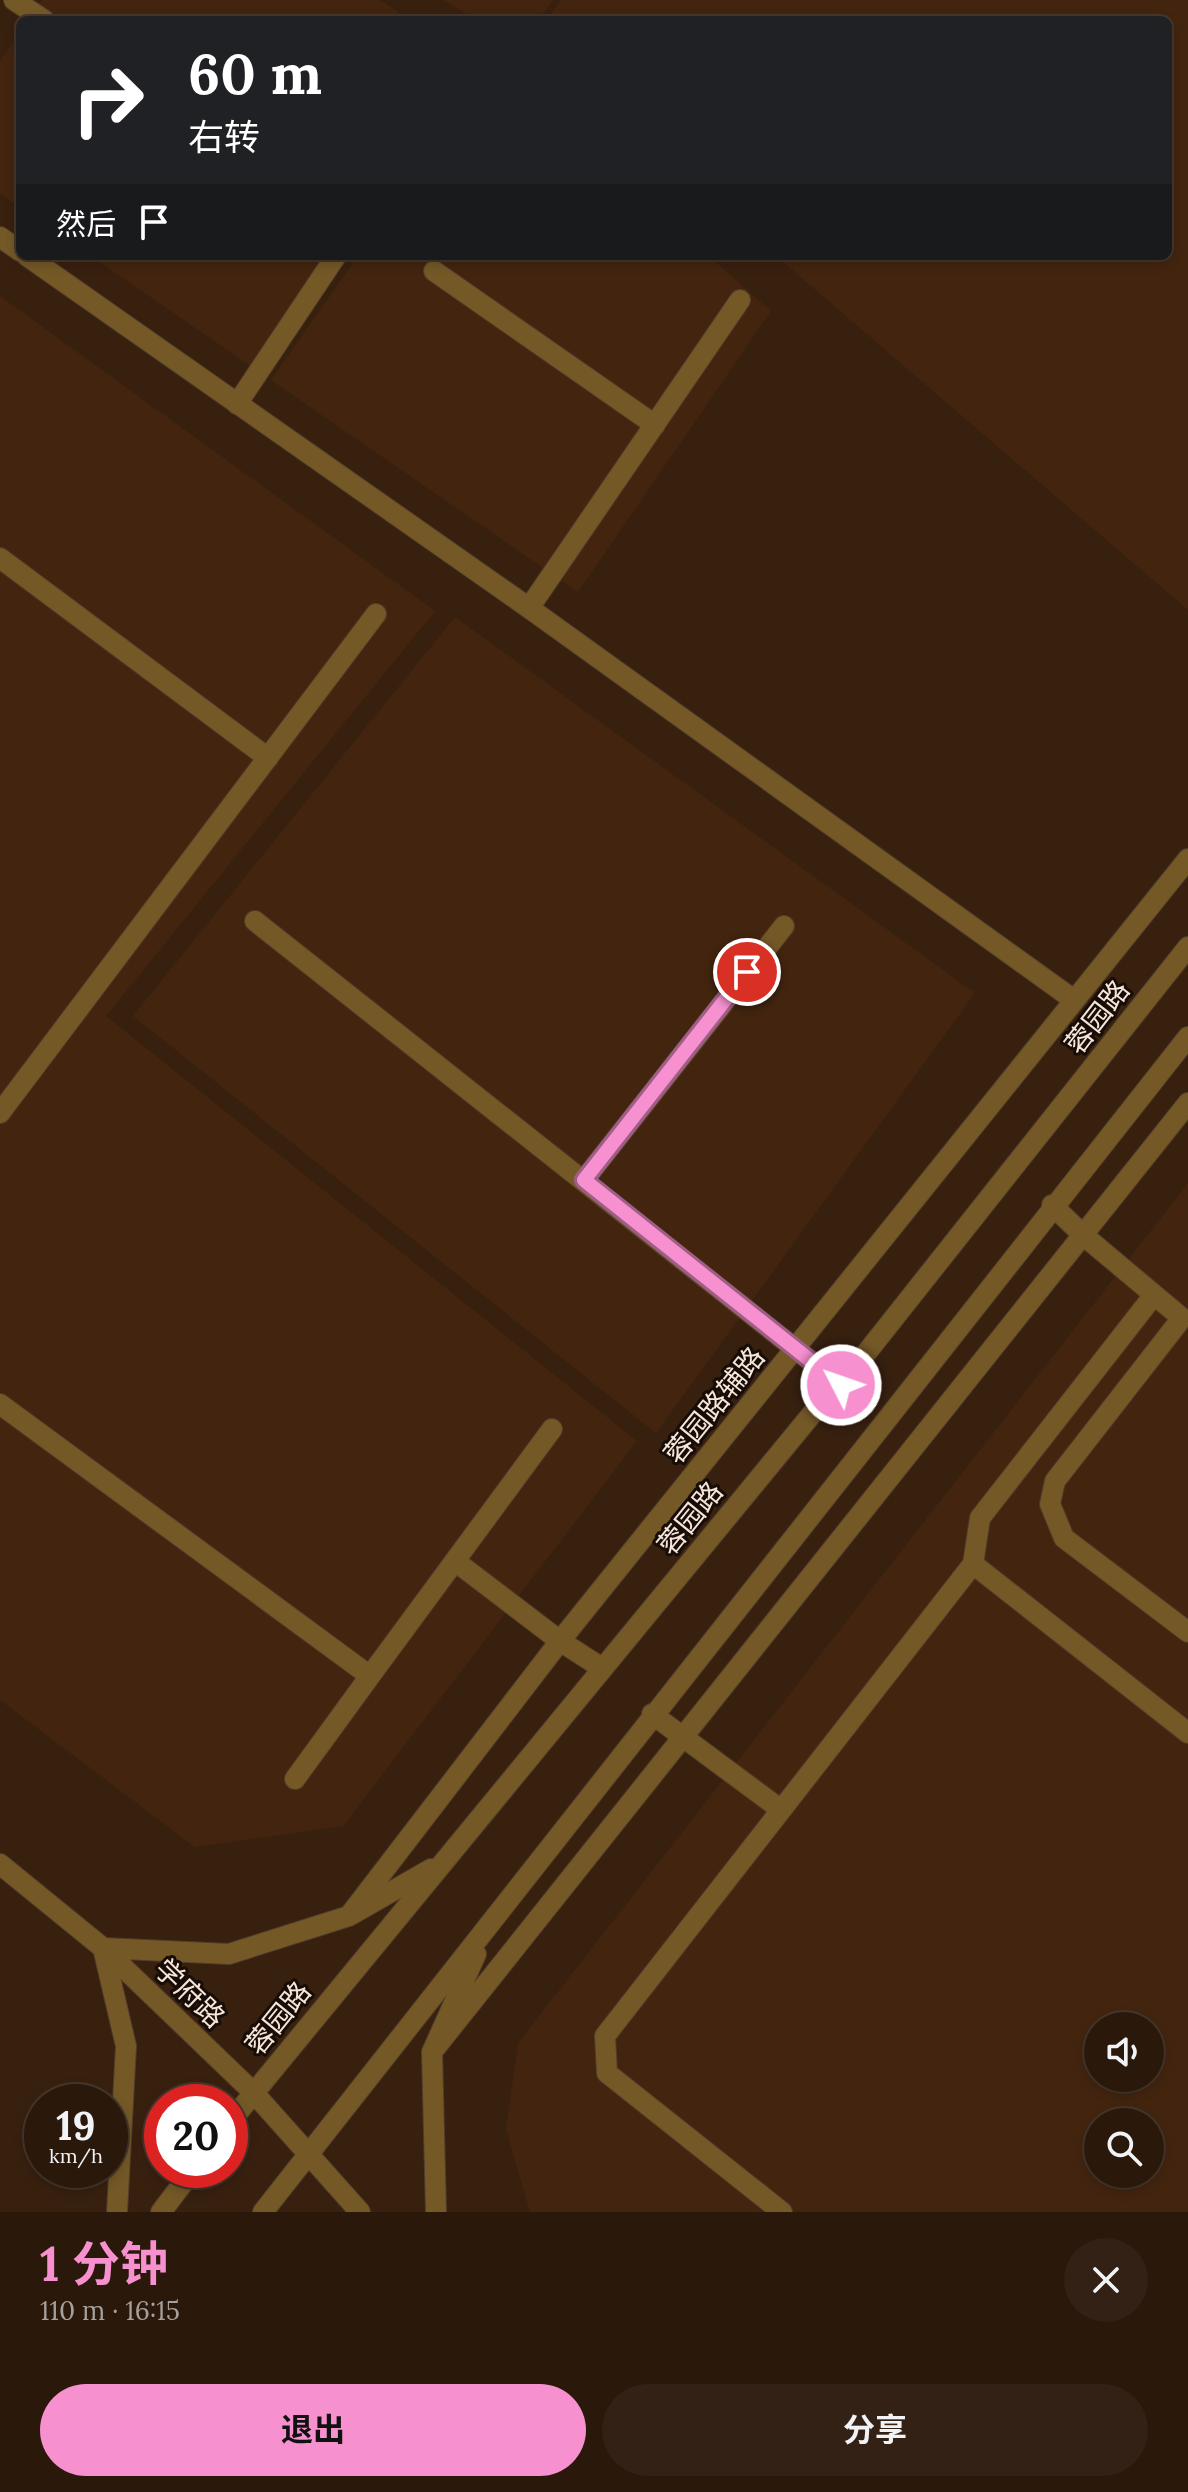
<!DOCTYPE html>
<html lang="zh">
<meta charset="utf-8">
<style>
:root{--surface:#2a180b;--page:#322114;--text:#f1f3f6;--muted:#a5a09d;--line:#46372c;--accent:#f690cf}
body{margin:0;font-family:Lora,"Noto Sans SC",serif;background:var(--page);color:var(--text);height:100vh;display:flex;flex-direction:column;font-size:30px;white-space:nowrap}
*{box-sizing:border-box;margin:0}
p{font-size:26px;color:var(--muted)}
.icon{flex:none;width:44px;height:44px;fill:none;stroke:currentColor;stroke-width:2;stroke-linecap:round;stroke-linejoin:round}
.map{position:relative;height:2212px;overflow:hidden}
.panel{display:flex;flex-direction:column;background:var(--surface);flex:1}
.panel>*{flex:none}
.guide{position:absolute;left:16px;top:16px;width:1156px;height:244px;border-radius:12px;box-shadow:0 4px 12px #0003,0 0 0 2px var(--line);background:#202124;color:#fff;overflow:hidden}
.controls{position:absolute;left:1084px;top:2012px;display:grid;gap:16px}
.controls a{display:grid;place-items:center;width:80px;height:80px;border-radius:50%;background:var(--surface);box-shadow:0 4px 12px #0003,0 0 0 2px var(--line);font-size:40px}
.speed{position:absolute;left:24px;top:2084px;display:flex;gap:16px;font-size:40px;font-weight:700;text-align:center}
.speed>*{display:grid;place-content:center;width:104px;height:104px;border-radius:50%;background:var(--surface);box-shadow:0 4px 12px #0003,0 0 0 2px var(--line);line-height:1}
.speed small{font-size:20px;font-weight:400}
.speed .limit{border:12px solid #d22;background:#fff;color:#111}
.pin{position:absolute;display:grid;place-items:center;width:68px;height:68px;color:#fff;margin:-34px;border:4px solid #fff;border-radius:50%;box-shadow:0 2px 8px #0007}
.me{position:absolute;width:88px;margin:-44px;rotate:311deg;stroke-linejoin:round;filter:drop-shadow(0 0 6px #0008)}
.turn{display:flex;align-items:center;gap:28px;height:168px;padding:0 40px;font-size:36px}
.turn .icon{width:104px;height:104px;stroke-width:2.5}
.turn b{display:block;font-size:56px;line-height:68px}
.then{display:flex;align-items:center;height:76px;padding:0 40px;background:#0003;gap:16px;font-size:30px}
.round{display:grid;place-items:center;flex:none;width:84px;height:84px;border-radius:42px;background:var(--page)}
.summary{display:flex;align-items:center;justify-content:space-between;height:136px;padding:0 40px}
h1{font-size:48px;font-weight:700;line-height:60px;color:var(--accent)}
.cta{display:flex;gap:16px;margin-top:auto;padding:16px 40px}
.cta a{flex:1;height:92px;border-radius:48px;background:var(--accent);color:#111;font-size:32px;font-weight:700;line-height:92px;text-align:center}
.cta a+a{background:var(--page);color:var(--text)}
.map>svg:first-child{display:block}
.built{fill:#43250f;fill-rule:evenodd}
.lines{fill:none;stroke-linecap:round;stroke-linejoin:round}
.minor-casing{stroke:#523c2b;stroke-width:22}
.minor{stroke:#745927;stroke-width:20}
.route-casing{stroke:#a05e87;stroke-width:20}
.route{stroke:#f690cf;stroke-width:14}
.labels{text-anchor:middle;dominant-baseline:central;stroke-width:6;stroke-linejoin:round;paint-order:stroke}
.street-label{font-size:28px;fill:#f5e5da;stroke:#170d06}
</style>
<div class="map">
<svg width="1188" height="2212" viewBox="0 0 1188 2212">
<rect width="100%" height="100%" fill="#38200f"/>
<!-- built -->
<path class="built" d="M42 0H380L410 20H29Z
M444 0H553L539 20H476Z
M561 0H1188V610L776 256H1168V20H547Z
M20 32V207L0 194V61Z
M91 256H346L265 376Z
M358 256H709L771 311 578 592 271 380Z
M0 296 435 611 106 1016 637 1441 343 1826 195 1847 0 1700Z
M455 617 975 993 656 1433 133 1016Z
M1188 1183V2212H530L506 2129 518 2043ZM1098 2026H1150V2078H1098ZM1098 2122H1150V2174H1098Z"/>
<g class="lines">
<defs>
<path id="minor" d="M14 0 44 20
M0 237 20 251
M27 256 529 608 1074 1000
M434 271 655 425
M237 404 336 256
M0 558 268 758
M529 608 740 300
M255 921 841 1385
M0 1113 376 614
M584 1180 784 926
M1052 1205 1083 1235 1182 1318 1055 1481 1050 1504 1064 1538 1188 1632
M1154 1295 980 1518 973 1564 1188 1733
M0 1404 370 1676 295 1779
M455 1561 560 1641 602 1668
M370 1676 552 1429
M652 1714 780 1809
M0 1864 103 1948 253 2092 360 2212
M349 1916 560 1641 1188 859
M432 2052 1188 1103
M230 2122 835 1386 841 1385 1188 947
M117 2212 126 2046 103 1948 229 1954 349 1916 431 1869
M161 2212 193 2170
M263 2212 1188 1037
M436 2212 432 2052 476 1954
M782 2212 607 2073 605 2036 973 1564"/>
</defs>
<!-- minor casing -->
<use href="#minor" class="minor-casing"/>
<!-- minor -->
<use href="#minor" class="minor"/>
</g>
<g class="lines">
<defs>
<path id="route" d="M747 972 584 1180 841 1385"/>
</defs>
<!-- route casing -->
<use href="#route" class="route-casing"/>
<!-- route -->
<use href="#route" class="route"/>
</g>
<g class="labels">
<!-- street labels -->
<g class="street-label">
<text transform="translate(1097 1017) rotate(-52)">蓉园路</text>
<text transform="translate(714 1405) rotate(-51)">蓉园路辅路</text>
<text transform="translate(690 1518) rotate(-51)">蓉园路</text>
<text transform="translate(190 1993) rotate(44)">学府路</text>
<text transform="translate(278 2018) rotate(-51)">蓉园路</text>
</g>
</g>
</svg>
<div class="controls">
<a><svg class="icon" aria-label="sound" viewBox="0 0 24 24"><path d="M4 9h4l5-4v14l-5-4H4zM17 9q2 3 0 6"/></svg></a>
<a><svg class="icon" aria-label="search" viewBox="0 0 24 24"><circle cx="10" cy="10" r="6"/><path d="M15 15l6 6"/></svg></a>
</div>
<div class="speed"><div>19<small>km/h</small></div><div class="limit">20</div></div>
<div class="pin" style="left:747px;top:972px;background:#d93025"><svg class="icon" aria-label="arrive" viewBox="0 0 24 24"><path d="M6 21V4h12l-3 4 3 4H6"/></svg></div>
<svg class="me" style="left:841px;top:1385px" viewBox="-20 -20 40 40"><circle r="17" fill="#f690cf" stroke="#fff" stroke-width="3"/><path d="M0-11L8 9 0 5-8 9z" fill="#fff"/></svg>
<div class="guide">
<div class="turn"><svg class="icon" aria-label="right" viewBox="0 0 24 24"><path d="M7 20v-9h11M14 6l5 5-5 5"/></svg><div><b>60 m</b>右转</div></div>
<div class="then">然后<svg class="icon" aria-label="arrive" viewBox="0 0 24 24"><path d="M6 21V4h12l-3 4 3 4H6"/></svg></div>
</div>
</div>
<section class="panel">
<div class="summary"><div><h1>1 分钟</h1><p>110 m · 16:15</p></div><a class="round"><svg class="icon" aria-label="close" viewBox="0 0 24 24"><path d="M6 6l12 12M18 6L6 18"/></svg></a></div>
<div class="cta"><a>退出</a><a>分享</a></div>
</section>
